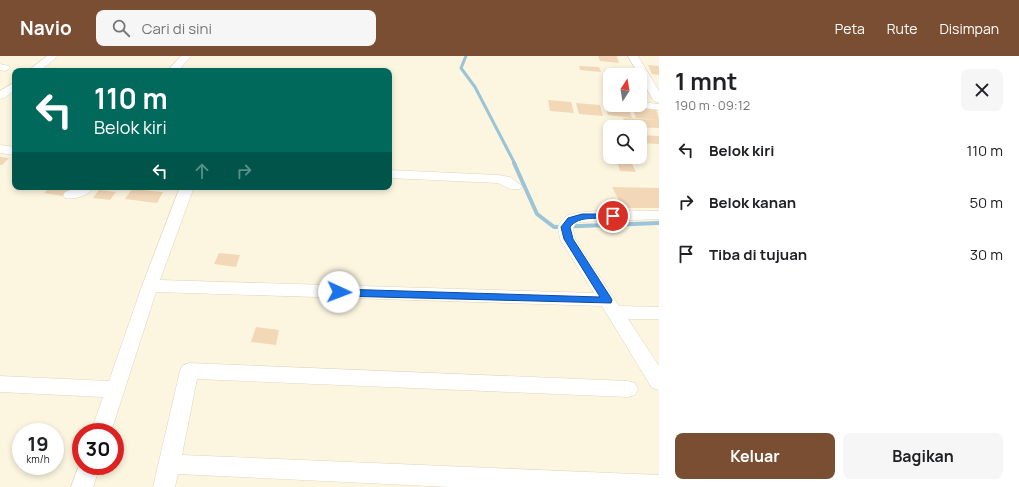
<!DOCTYPE html>
<html lang="id">
<meta charset="utf-8">
<style>
:root{--surface:#fff;--page:#f6f6f6;--text:#202124;--muted:#757577;--accent:#7a4e32}
body{margin:0;font-family:Manrope,sans-serif;background:var(--page);color:var(--text);height:100vh;display:flex;flex-direction:column;font-size:15px;white-space:nowrap}
*{box-sizing:border-box;margin:0}
p{font-size:13px;color:var(--muted)}
.icon{flex:none;width:22px;height:22px;fill:none;stroke:currentColor;stroke-width:2;stroke-linecap:round;stroke-linejoin:round}
.map{position:relative;flex:1;overflow:hidden}
.panel{display:flex;flex-direction:column;background:var(--surface);width:360px}
.panel>*{flex:none}
.hud{position:absolute;left:12px;top:12px;width:380px;height:122px;border-radius:8px;box-shadow:0 2px 6px #0003;background:#00695c;color:#fff;overflow:hidden}
.needle{width:26px;rotate:12deg}
.tools{position:absolute;left:603px;top:12px;display:grid;gap:8px}
.tools a{display:grid;place-items:center;width:44px;height:44px;border-radius:8px;background:var(--surface);box-shadow:0 2px 6px #0003;font-size:20px}
.speed{position:absolute;left:12px;top:367px;display:flex;gap:8px;font-size:20px;font-weight:700;text-align:center}
.speed>*{display:grid;place-content:center;width:52px;height:52px;border-radius:50%;background:var(--surface);box-shadow:0 2px 6px #0003;line-height:1}
.speed small{font-size:10px;font-weight:400}
.speed .limit{border:6px solid #d22;background:#fff;color:#111}
.pin{position:absolute;display:grid;place-items:center;width:34px;height:34px;color:#fff;margin:-17px;border:2px solid #fff;border-radius:50%;box-shadow:0 1px 4px #0007}
.me{position:absolute;width:44px;margin:-22px;rotate:92deg;stroke-linejoin:round;filter:drop-shadow(0 0 3px #0008)}
.turn{display:flex;align-items:center;gap:14px;height:84px;padding:0 16px;font-size:18px}
.turn .icon{width:52px;height:52px;stroke-width:2.5}
.turn b{display:block;font-size:28px;line-height:34px}
.lanes{display:flex;align-items:center;height:38px;padding:0 16px;background:#0003;justify-content:center;gap:20px;direction:ltr}
.lanes .off{opacity:.35}
.round{display:grid;place-items:center;flex:none;width:42px;height:42px;border-radius:8px;background:var(--page)}
.summary{display:flex;align-items:center;justify-content:space-between;height:68px;padding:0 16px}
h1{font-size:24px;font-weight:700;line-height:30px}
.cta{display:flex;gap:8px;margin-top:auto;padding:8px 16px}
.cta a{flex:1;height:46px;border-radius:8px;background:var(--accent);color:#fff;font-size:16px;font-weight:700;line-height:46px;text-align:center}
.cta a+a{background:var(--page);color:var(--text)}
ul{padding:0;list-style:none}
li{display:flex;align-items:center;gap:12px;height:52px;padding:0 16px}
li div{flex:1}
li b{display:block;font-size:15px}
li em{font-style:normal}
header{display:flex;align-items:center;gap:24px;box-sizing:border-box;height:56px;padding:0 20px;background:var(--accent);color:#fff}
header strong{font-size:19px}
nav{display:flex;gap:22px;margin-inline-start:auto;font-size:14px}
.search{width:280px;height:36px;background:var(--page);display:flex;align-items:center;gap:10px;box-sizing:border-box;padding:0 14px;border-radius:8px;color:var(--muted);font-size:15px}
main{display:flex;flex:1;min-height:0}
.map>svg:first-child{display:block}
.lines{fill:none;stroke-linecap:round;stroke-linejoin:round}
.stream-far1{stroke:#9bc4d7;stroke-width:3}
.stream{stroke:#9bc4d7;stroke-width:4}
.building{fill:#f2d8b7}
.minor-casing{stroke:#e0d3bc;stroke-width:1}
.minor{fill:#fff;fill-rule:evenodd}
.route{fill:#1a73e8;stroke:#114b97}
</style>
<header>
<strong>Navio</strong>
<div class="search"><svg class="icon" aria-label="search" viewBox="0 0 24 24"><circle cx="10" cy="10" r="6"/><path d="M15 15l6 6"/></svg>Cari di sini</div>
<nav><a>Peta</a><a>Rute</a><a>Disimpan</a></nav>
</header>
<main>
<div class="map">
<svg width="659" height="431" viewBox="0 0 659 431">
<rect width="100%" height="100%" fill="#fcf6e0"/>
<g class="lines">
<!-- stream-far1 -->
<path class="stream-far1" d="M466 0 461 12 475 31 515 108"/>
<!-- stream -->
<path class="stream" d="M514 107 537 158 554 171 659 167"/>
</g>
<!-- building -->
<path class="building" d="M598 0H617L619 7 600 5Z
M648 9 659 10V19L652 18Z
M579 10 599 11 601 16 580 14Z
M603 24 610 25V35L606 34Z
M548 44 571 46 574 57 550 55Z
M576 47 600 49 603 60 579 58Z
M604 48 628 50 632 62 608 59Z
M632 50 656 52 659 64 636 62Z
M623 62 659 64V72L627 71Z
M640 79 659 80V88L640 87Z
M0 101 9 102 2 109H0Z
M617 105 631 106 636 116 620 115Z
M50 131H70L63 140 44 137Z
M612 131 659 132V152H623Z
M132 133 163 136 157 147 125 143Z
M99 134 116 136 110 144 93 142Z
M219 197 240 199 236 211 214 208Z
M256 271 279 274 276 289 251 286Z"/>
<g class="lines">
<defs>
<path id="minor" d="M47 0H58L40 15H28Z
M181 0H191L178 15H167Z
M628 0H638L659 35V47L653 44Z
M0 8 9 10 10 12 5 15 0 14Z
M15 26V34L4 42 0 43V35Z
M640 46 659 48V54L636 51 634 49H640Z
M0 89 15 91V99L0 97Z
M389 114 498 119 510 121 522 130 520 133H510L498 127 389 122Z
M79 131H94C88 140 75 144 65 142L63 139 65 136Z
M180 131H194L160 224 594 237 560 183 558 171C560 168 562 163 565 161 578 152 641 155 659 155V163L582 166 576 167 573 172 575 183 619 250 659 251V263H628L659 310V334L652 332 602 250 156 236 111 376H91L103 341 0 336V320L109 325 142 230Z
M189 307 628 325 635 327 638 333 635 339 628 341 197 323 182 399 659 419V431H450L178 418 175 431H153L180 315 182 310Z
M81 404V410H100L93 431H71Z"/>
</defs>
<!-- minor casing -->
<use href="#minor" class="minor-casing"/>
<!-- minor -->
<use href="#minor" class="minor"/>
</g>
<!-- route -->
<path class="route" d="M582 158H613L617 160 613 163C599 163 579 159 570 171L573 183 611 242 612 244 611 247 339 240 334 236 339 233 600 241 564 183 561 171 568 162Z"/>
</svg>
<div class="tools">
<a><svg class="needle" viewBox="-14 -14 28 28"><path d="M0-13l5 13h-10z" fill="#e53935"/><path d="M0 13l5-13h-10z" fill="#757577"/></svg></a>
<a><svg class="icon" aria-label="search" viewBox="0 0 24 24"><circle cx="10" cy="10" r="6"/><path d="M15 15l6 6"/></svg></a>
</div>
<div class="speed"><div>19<small>km/h</small></div><div class="limit">30</div></div>
<div class="pin" style="left:613px;top:160px;background:#d93025"><svg class="icon" aria-label="arrive" viewBox="0 0 24 24"><path d="M6 21V4h12l-3 4 3 4H6"/></svg></div>
<svg class="me" style="left:339px;top:236px" viewBox="-20 -20 40 40"><circle r="19" fill="#fff"/><path d="M0-13L10 11 0 6-10 11z" fill="#1a73e8"/></svg>
<div class="hud">
<div class="turn"><svg class="icon" aria-label="left" viewBox="0 0 24 24"><path d="M17 20v-9H6M10 6l-5 5 5 5"/></svg><div><b>110 m</b>Belok kiri</div></div>
<div class="lanes"><svg class="icon" aria-label="left" viewBox="0 0 24 24"><path d="M17 20v-9H6M10 6l-5 5 5 5"/></svg><svg class="icon off" aria-label="ahead" viewBox="0 0 24 24"><path d="M12 20V5M6 11l6-6 6 6"/></svg><svg class="icon off" aria-label="right" viewBox="0 0 24 24"><path d="M7 20v-9h11M14 6l5 5-5 5"/></svg></div>
</div>
</div>
<section class="panel">
<div class="summary"><div><h1>1 mnt</h1><p>190 m · 09:12</p></div><a class="round"><svg class="icon" aria-label="close" viewBox="0 0 24 24"><path d="M6 6l12 12M18 6L6 18"/></svg></a></div>
<ul>
<li><svg class="icon" aria-label="left" viewBox="0 0 24 24"><path d="M17 20v-9H6M10 6l-5 5 5 5"/></svg><div><b>Belok kiri</b></div><em>110 m</em></li>
<li><svg class="icon" aria-label="right" viewBox="0 0 24 24"><path d="M7 20v-9h11M14 6l5 5-5 5"/></svg><div><b>Belok kanan</b></div><em>50 m</em></li>
<li><svg class="icon" aria-label="arrive" viewBox="0 0 24 24"><path d="M6 21V4h12l-3 4 3 4H6"/></svg><div><b>Tiba di tujuan</b></div><em>30 m</em></li>
</ul>
<div class="cta"><a>Keluar</a><a>Bagikan</a></div>
</section>
</main>
